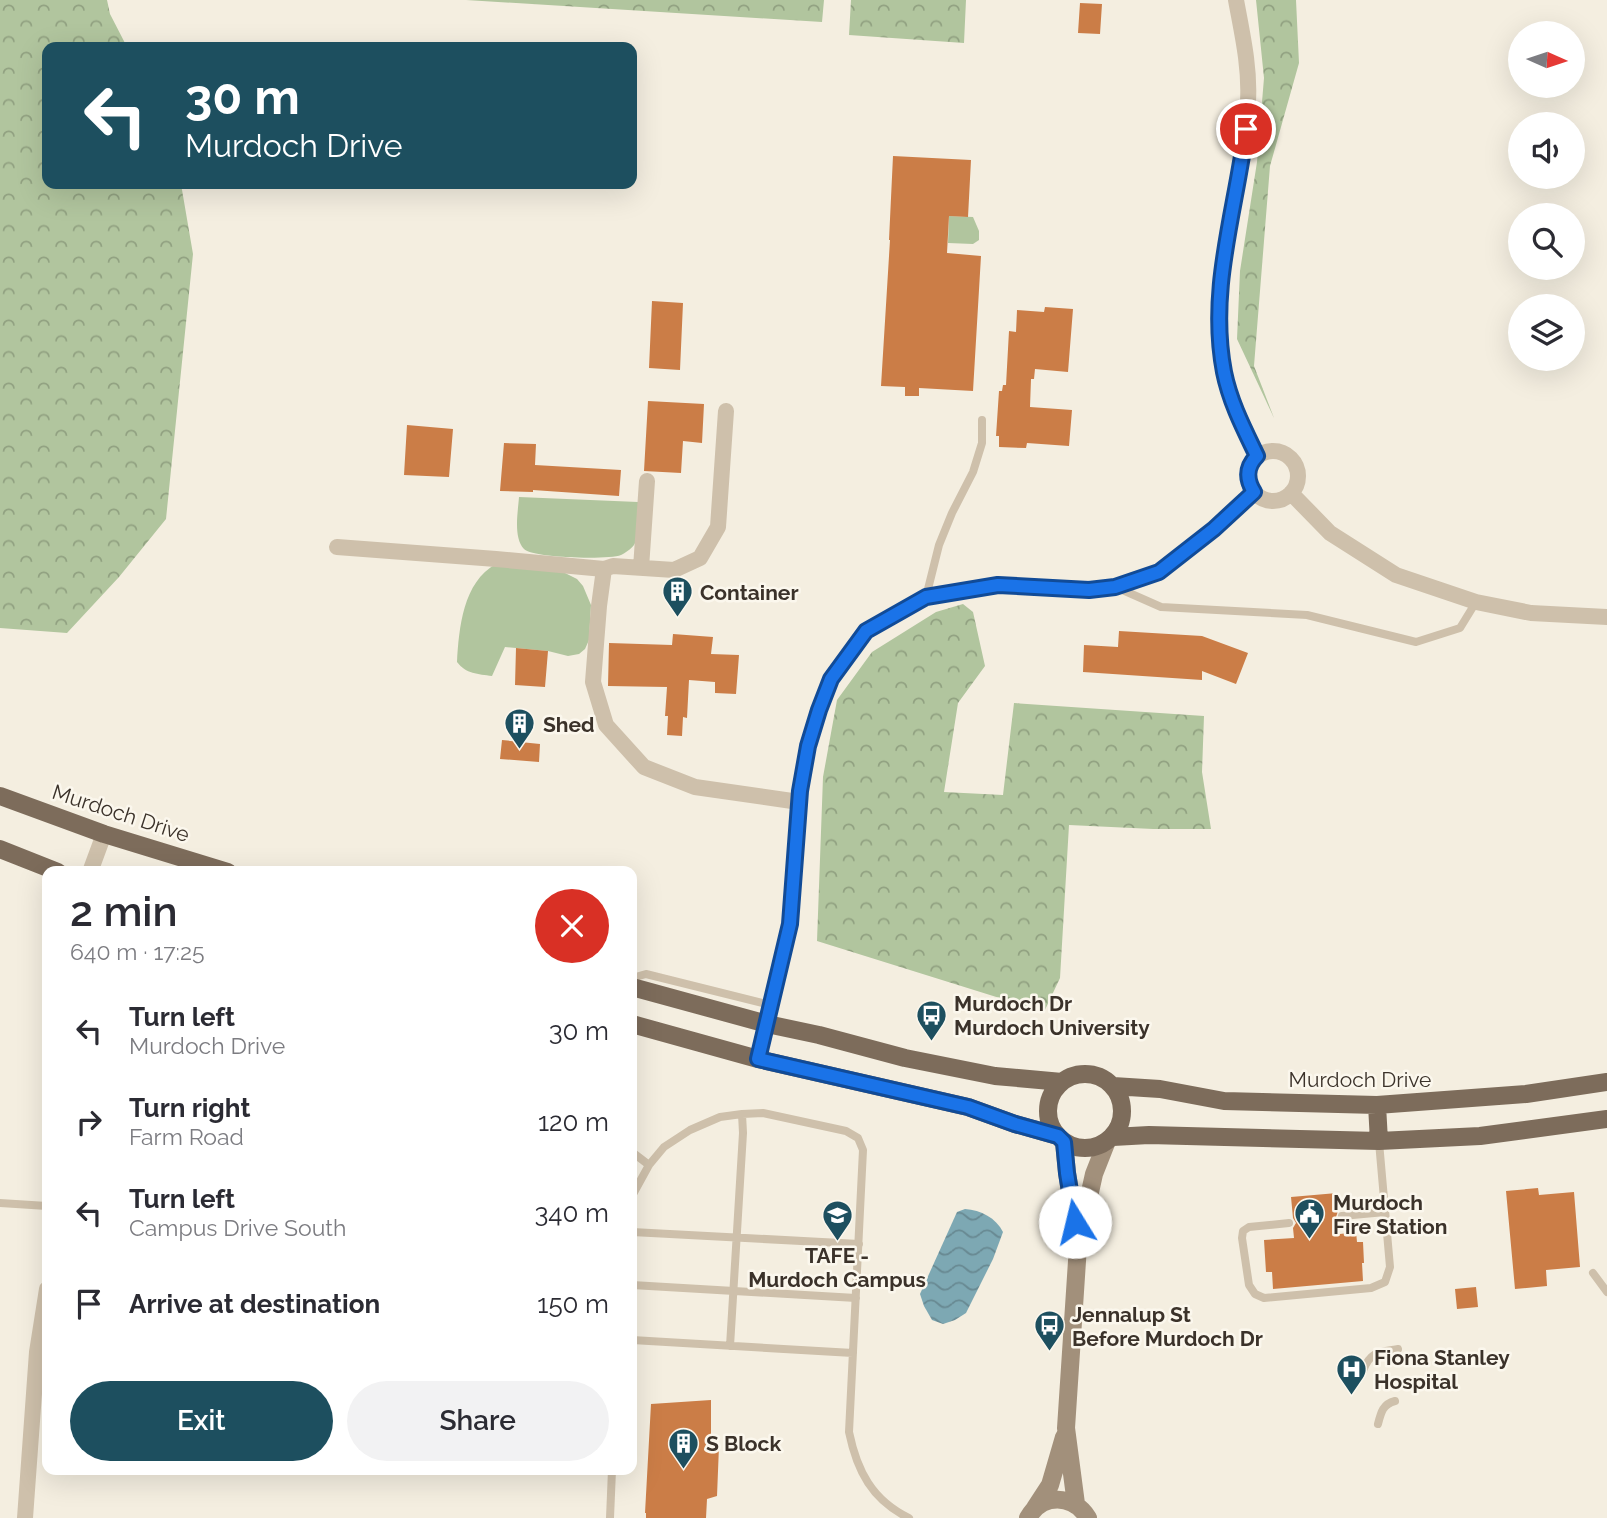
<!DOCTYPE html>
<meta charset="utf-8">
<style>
:root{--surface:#fff;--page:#f2f2f3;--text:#2b2b33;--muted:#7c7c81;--accent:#1d4f5f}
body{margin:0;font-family:Raleway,sans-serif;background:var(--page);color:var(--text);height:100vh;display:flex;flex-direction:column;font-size:26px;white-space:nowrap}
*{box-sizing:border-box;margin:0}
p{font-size:23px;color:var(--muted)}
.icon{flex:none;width:38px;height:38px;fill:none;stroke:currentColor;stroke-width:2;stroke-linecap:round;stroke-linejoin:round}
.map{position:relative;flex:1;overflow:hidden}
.side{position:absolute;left:42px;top:866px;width:595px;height:609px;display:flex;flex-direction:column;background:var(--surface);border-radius:14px;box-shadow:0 7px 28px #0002}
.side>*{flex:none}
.banner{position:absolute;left:42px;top:42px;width:595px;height:147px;border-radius:14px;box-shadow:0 7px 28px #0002;background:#1d4f5f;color:#fff;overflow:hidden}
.needle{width:46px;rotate:93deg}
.fabs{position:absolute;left:1508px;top:21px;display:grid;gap:14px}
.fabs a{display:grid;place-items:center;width:77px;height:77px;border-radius:50%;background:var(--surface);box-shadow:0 7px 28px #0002;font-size:35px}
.pin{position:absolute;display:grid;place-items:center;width:60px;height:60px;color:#fff;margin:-30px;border:4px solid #fff;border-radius:50%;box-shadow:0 2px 7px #0007}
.me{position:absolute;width:77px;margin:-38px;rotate:351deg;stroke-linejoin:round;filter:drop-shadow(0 0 5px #0008)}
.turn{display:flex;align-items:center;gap:24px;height:147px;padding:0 28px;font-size:32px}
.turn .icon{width:91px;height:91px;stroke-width:2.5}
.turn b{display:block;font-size:49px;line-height:60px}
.round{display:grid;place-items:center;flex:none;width:74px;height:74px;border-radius:37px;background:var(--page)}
.summary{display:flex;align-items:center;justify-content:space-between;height:119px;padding:0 28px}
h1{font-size:42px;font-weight:600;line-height:52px}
.action{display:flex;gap:14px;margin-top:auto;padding:14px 28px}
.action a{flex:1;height:80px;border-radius:42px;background:var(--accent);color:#fff;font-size:28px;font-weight:600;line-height:80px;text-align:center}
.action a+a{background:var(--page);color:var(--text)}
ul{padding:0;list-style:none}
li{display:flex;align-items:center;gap:21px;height:91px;padding:0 28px}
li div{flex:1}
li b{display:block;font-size:26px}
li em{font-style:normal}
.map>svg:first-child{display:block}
.green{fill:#b1c59e}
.forest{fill:url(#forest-crowns)}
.water{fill:url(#water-waves)}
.building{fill:#cb7d47}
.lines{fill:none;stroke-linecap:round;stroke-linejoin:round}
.lane{stroke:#cec0ab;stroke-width:8}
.street{stroke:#cec0ab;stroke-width:16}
.secondary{stroke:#a2907b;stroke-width:18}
.primary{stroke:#7d6c5b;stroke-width:18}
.route-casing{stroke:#114b97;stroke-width:18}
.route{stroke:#1a73e8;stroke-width:12}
.labels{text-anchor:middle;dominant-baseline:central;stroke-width:5;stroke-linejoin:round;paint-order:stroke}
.poi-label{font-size:21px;font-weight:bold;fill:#3b322a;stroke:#fbf7ed;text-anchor:start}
.street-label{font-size:21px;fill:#3b322a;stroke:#fbf7ed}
</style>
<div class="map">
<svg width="1607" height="1518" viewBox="0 0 1607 1518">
<defs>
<pattern id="forest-crowns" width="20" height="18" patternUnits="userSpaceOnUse" patternTransform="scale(1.75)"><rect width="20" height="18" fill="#b1c59e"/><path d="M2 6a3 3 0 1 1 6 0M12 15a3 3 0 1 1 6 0" fill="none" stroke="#91a181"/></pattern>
<pattern id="water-waves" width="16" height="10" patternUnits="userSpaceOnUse" patternTransform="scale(1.75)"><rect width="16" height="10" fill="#7da8b3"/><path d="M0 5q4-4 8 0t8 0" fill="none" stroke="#688992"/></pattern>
</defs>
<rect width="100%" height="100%" fill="#f4eee0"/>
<!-- green -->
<path class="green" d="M949 216 973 217 979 231V240L973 244 948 243Z
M519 497 638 502C638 513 640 537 634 545 631 549 625 553 621 555 608 560 532 558 524 549 513 537 518 512 519 497Z
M496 564 563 572 577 579 583 586 591 605 589 640 585 649 579 654 568 656 548 651 505 647 492 676C478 674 466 674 457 662 459 628 463 582 496 564Z"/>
<!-- forest -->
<path class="forest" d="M0 0H107L110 14 127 47H47V184H181L193 254 166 519 119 577 67 633 0 628Z
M466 0H824L822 22Z
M851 0H966L964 43 849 35Z
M1256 0H1296L1299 63 1270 166 1254 366 1274 418 1237 339 1240 271 1257 162 1264 78Z
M963 604 973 612 985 666 958 703 944 792 1003 795 1014 703 1204 716 1202 772 1211 829H1153L1069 825 1060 978 1044 1012 817 941 823 777 837 700 872 652 936 612Z"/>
<!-- water -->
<path class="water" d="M965 1209C981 1210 996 1218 1003 1232L993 1259 966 1313 955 1320 943 1324 932 1320 924 1306 920 1294 957 1212Z"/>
<!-- building -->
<path class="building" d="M1080 3 1102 4 1100 34 1078 33Z
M893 156 971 160 968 217 949 216 947 253 981 256 973 391 919 388V396H905V387L881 386 890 240H889Z
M652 301 683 303 680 370 649 368Z
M1045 307 1073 309 1068 372 1035 369 1034 379H1031L1030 407 1072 410 1069 446 1027 443 1026 448 999 447V436H996L999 391H1002L1003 385H1006L1009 331 1016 332 1017 310 1044 312Z
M648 401 704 404 702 443 683 441 681 473 644 471Z
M407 425 453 429 449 477 404 475Z
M504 443 536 444 535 465 621 470 619 496 533 490V492L500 491Z
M1119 631 1202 636 1248 653 1236 684 1202 671V680L1083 672 1084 645 1118 647Z
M673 634 713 637 711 654 739 655 736 694 715 693V682L689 680 687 718 683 717 682 736 667 735 668 716H665L667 687 608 686 609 643 672 645Z
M516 648 548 651 545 687 515 685Z
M502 740 540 744 539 762 500 759Z
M1538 1188 1539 1195 1574 1192 1580 1267 1546 1270 1547 1286 1515 1289 1506 1191Z
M1337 1193 1338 1211 1336 1217 1339 1222 1340 1234 1356 1232 1357 1242H1363L1364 1263H1362L1363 1281 1273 1289 1272 1272H1266L1264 1240 1294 1238 1293 1228 1296 1223 1293 1218 1291 1197Z
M1476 1287 1478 1307 1457 1309 1455 1289Z
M711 1400V1447L719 1446 717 1496 707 1499 706 1518H646V1513H645L651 1404Z"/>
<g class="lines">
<!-- lane -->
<path class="lane" d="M1118 588 1161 607 1307 615 1416 642 1460 628 1476 602
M926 597 939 545 952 513 973 472 982 443V420
M632 978 646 974 771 1005
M632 1152 649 1165
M632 1196 649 1165 664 1147 690 1130 720 1117 742 1114 763 1113 846 1131 858 1138 863 1150 849 1432C857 1471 872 1500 909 1518
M0 1203 47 1206
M1342 1216 1385 1212
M1289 1223 1249 1227 1243 1231 1242 1238 1249 1285 1255 1294 1264 1298 1371 1288 1385 1282 1390 1267 1379 1142
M632 1232 859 1244
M1593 1273 1607 1292
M632 1285 856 1298
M632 1340 853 1353
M730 1346 743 1133 742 1114
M1363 1371C1370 1351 1380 1352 1398 1349
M1378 1424C1381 1412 1383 1404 1395 1401
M610 1518 612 1470"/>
<!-- street -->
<path class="street" d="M1236 0C1242 33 1250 67 1248 101 1243 193 1206 278 1224 371 1230 401 1244 428 1257 456
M726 411 718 527 700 558 674 570 613 566 604 569 599 606 593 682 606 725 644 767 695 787 799 802
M1248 476a25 25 0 1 1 50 0a25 25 0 1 1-50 0Z
M1291 493 1330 533 1396 575 1476 602 1531 613 1607 617
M337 547 496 559 604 569
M641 568 647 481
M90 872 104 834
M758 1059 790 924 800 791 808 746 819 710 831 679 866 631 926 597 998 585 1089 590 1115 587 1159 572 1214 529 1254 492
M25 1518 37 1352 47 1289"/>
<!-- secondary -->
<path class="secondary" d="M1064 1142 1067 1173 1077 1236
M1076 1504 1066 1428 1078 1246 1094 1174 1107 1141
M1035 1508 1050 1485 1064 1437
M1028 1518C1042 1493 1073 1494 1088 1518"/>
<!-- primary -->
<path class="primary" d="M0 796 104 834 228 872
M0 849 58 872
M632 987 767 1024 819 1035 905 1058 995 1076 1062 1082
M632 1024 758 1059 968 1107 1015 1124 1058 1136
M1048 1111a37 37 0 1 1 74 0a37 37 0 1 1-74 0Z
M1113 1086 1160 1089 1224 1101 1377 1105 1526 1094 1607 1082
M1377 1105 1379 1141
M1113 1137 1149 1135 1379 1141 1480 1136 1607 1119"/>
</g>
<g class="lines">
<defs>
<path id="route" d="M1075 1222 1067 1173 1064 1142 1058 1136 1015 1124 968 1107 758 1059 790 924 800 791 808 746 819 710 831 679 866 631 926 597 998 585 1089 590 1115 587 1159 572 1214 529 1254 492C1246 479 1246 467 1257 456 1244 429 1230 402 1224 372 1208 289 1236 210 1246 129"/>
</defs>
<!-- route casing -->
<use href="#route" class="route-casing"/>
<!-- route -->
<use href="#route" class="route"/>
</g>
<!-- icons -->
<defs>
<symbol id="building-pin" viewBox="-11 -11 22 30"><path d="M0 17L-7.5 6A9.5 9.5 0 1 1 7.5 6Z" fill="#1d4f5f" stroke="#fbf7ed"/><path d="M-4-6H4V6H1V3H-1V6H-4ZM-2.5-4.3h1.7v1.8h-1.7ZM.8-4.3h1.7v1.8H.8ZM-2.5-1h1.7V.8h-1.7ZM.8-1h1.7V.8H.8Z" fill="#fff"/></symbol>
<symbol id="bus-pin" viewBox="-11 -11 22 30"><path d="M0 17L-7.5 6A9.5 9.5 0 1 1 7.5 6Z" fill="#1d4f5f" stroke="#fbf7ed"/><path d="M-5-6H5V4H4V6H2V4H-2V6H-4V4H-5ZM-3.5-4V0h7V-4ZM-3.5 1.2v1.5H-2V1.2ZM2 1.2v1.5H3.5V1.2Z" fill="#fff"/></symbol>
<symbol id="civic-pin" viewBox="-11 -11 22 30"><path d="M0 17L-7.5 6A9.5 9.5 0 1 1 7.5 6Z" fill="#1d4f5f" stroke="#fbf7ed"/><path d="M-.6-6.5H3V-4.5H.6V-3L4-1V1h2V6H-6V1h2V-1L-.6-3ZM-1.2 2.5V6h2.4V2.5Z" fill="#fff"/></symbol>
<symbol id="university-pin" viewBox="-11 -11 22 30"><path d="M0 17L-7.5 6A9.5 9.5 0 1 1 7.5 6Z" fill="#1d4f5f" stroke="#fbf7ed"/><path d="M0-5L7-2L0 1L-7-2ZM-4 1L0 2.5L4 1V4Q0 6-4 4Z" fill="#fff"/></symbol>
<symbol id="hospital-pin" viewBox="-11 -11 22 30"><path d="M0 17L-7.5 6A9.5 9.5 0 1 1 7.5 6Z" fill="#1d4f5f" stroke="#fbf7ed"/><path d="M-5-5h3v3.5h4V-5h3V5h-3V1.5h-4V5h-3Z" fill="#fff"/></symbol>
</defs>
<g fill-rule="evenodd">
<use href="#building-pin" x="660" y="574" width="35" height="47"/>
<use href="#building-pin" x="502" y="706" width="35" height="47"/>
<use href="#bus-pin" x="914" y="998" width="35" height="47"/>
<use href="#civic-pin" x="1292" y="1196" width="35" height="47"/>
<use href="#university-pin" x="820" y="1198" width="35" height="47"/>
<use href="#bus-pin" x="1032" y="1308" width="35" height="47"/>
<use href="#hospital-pin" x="1334" y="1352" width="35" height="47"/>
<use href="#building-pin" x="666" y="1426" width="35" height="47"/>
</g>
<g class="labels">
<!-- poi labels -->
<g class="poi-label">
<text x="700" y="592">Container</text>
<text x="543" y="724">Shed</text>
<text x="954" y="1003">Murdoch Dr<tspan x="954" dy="24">Murdoch University</tspan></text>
<text x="1333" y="1202">Murdoch<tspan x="1333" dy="24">Fire Station</tspan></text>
<text x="837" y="1255" text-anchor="middle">TAFE -<tspan x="837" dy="24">Murdoch Campus</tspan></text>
<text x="1072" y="1314">Jennalup St<tspan x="1072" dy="24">Before Murdoch Dr</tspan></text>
<text x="1374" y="1357">Fiona Stanley<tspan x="1374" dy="24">Hospital</tspan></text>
<text x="706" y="1443">S Block</text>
</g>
<!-- street labels -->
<g class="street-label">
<text transform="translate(121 813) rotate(18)">Murdoch Drive</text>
<text x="1360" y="1079">Murdoch Drive</text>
</g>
</g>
</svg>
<div class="fabs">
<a><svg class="needle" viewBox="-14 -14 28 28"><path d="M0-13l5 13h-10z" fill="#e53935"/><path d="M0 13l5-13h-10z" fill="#7c7c81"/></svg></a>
<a><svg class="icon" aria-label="sound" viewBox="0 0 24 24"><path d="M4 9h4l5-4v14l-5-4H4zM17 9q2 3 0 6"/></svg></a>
<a><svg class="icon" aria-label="search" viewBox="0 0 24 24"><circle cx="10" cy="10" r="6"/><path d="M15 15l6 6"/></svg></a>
<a><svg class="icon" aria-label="layers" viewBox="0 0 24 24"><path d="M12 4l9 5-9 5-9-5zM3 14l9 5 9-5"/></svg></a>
</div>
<div class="pin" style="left:1246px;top:129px;background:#d93025"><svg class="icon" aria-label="arrive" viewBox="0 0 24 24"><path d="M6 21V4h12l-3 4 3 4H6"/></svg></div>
<svg class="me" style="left:1075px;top:1222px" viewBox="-20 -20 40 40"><circle r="19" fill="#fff"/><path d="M0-13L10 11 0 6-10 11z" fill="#1a73e8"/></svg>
<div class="banner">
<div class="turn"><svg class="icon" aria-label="left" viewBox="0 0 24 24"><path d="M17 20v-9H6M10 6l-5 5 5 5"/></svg><div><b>30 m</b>Murdoch Drive</div></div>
</div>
<section class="side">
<div class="summary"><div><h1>2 min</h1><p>640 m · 17:25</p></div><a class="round" style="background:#d93025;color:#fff"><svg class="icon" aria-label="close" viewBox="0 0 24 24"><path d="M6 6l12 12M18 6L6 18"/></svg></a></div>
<ul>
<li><svg class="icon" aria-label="left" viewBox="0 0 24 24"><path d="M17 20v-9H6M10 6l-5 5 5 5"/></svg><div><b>Turn left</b><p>Murdoch Drive</p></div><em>30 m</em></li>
<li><svg class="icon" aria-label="right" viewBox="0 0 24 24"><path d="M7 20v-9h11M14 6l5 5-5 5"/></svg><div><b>Turn right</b><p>Farm Road</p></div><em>120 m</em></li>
<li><svg class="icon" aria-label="left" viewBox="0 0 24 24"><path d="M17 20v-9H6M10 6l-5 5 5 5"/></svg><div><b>Turn left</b><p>Campus Drive South</p></div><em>340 m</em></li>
<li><svg class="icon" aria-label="arrive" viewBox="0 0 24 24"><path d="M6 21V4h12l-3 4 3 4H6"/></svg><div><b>Arrive at destination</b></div><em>150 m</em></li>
</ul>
<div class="action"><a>Exit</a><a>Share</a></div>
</section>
</div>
